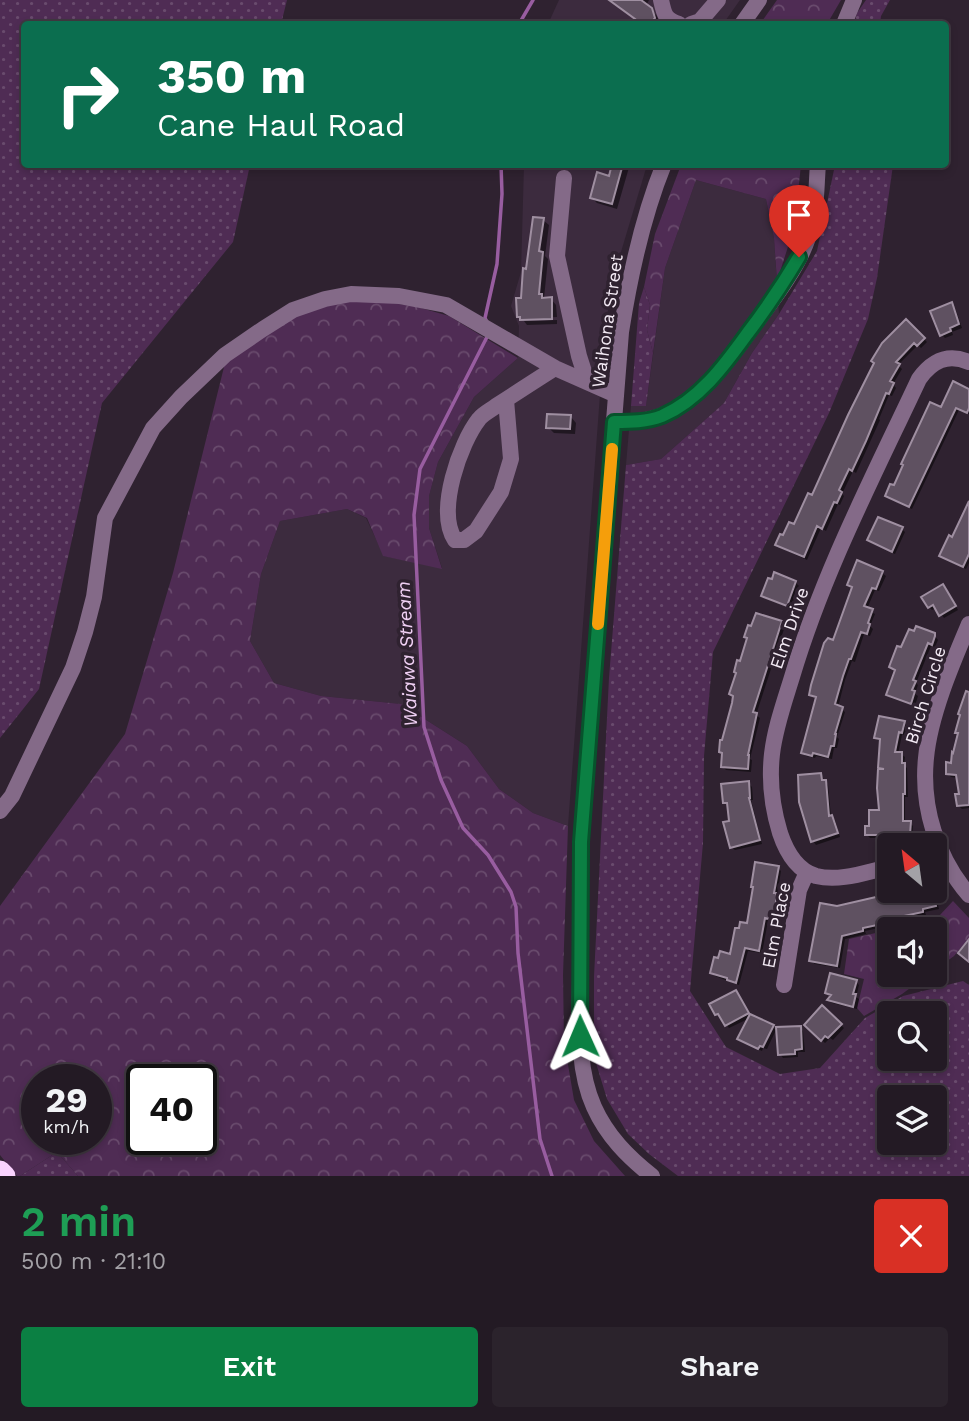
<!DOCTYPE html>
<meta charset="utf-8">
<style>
:root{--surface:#231a24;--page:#2b232c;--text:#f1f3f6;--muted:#a3a1a6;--line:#403841;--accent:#0b8043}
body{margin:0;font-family:"Work Sans",sans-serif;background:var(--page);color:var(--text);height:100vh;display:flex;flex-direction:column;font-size:26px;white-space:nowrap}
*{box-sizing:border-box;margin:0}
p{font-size:23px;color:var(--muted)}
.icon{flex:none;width:38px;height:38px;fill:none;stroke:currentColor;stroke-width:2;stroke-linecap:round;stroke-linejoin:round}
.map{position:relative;height:1176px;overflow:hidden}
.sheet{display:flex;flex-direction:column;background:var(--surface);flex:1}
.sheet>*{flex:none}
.guide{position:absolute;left:21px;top:21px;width:928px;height:147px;border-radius:7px;box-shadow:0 4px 10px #0003,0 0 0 2px var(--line);background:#0b6e4f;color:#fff;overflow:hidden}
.needle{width:46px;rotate:331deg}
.controls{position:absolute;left:877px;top:833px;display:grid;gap:14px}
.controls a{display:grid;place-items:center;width:70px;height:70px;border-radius:7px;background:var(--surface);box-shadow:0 4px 10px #0003,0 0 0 2px var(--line);font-size:35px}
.speed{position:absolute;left:21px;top:1064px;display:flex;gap:14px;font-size:35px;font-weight:700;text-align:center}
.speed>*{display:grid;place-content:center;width:91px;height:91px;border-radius:50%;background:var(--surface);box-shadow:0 4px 10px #0003,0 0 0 2px var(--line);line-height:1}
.speed small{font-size:18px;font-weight:400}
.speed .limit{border:4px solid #111;border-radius:10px;background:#fff;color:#111}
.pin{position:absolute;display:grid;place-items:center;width:60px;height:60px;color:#fff;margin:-72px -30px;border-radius:50% 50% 50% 0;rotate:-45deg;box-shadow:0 0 7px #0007}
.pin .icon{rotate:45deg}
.me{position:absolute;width:77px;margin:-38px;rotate:359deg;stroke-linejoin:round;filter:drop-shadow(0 0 5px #0008)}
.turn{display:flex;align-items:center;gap:24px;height:147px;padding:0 21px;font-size:32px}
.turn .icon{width:91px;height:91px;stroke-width:2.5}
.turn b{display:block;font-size:49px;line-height:60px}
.round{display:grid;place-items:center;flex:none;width:74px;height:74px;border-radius:7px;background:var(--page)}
.overview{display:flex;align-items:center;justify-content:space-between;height:119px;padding:0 21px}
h1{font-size:42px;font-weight:600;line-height:52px;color:#1e9e55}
.button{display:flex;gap:14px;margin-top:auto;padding:14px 21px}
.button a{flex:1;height:80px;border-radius:7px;background:var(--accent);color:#fff;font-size:28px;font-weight:600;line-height:80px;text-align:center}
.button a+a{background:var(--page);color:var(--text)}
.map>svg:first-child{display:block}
.built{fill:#3c2b3e}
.grass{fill:url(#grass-dots);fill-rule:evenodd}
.forest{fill:url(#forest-crowns);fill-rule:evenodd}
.shadow{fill:#0007}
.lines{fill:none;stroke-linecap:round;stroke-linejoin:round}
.stream{stroke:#985da0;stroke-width:3.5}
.building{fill:#5f5161;stroke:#9f8fa1;stroke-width:2}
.minor{stroke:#846a88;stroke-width:16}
.highway{stroke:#fad3ff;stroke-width:21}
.route-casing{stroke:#07532c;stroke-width:18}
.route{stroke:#0b8043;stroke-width:12}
.slow{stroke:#f59e0b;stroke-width:12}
.labels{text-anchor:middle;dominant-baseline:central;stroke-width:7;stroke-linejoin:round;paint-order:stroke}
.street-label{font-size:18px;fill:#f3eaf4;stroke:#2f2230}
.water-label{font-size:19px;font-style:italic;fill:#f0d0f4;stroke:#2f2230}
</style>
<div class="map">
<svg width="969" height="1176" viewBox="0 0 969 1176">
<defs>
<pattern id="grass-dots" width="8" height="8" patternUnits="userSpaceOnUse" patternTransform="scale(1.75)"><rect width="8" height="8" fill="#4f2c54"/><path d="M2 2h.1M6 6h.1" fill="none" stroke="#694b6d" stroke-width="1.8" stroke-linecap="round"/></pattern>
<pattern id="forest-crowns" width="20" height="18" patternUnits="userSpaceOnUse" patternTransform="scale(1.75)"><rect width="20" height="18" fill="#4f2c54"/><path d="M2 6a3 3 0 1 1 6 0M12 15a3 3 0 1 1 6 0" fill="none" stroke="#694b6d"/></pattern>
</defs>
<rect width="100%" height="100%" fill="#2f2230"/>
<!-- built -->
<path class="built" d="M559 0H740L723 24H548Z
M524 165H647L615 272 605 327 568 826 533 813 499 789 467 746 401 704 321 696 274 683 250 641 261 574 280 521 347 509 366 518 384 556 442 568 429 528V496L438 462 474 397 518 358 519 326 511 306 521 272Z
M696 180 766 199 774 238 779 314 752 353 724 403 661 459 626 465 631 406H646L665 268Z"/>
<!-- grass -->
<path class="grass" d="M0 0H287L281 24H24V164L250 165 233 242 102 403 39 689 0 738Z
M866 0H890L881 16 880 24H854L857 13Z
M835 165H893L877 278 868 319 829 413 713 652 704 756 703 843 690 991 726 1047 780 1074 820 1068 865 1018 903 996 963 981 969 985V1176H678L649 1154 628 1134 607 1099 596 1063 594 1034V977L609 678 626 465 661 459 724 403 752 353 779 314 817 251ZM934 1013V1059H889V1013ZM934 1097V1143H889V1097Z
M644 287 650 305 647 330 653 353 646 406H631L639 303Z
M57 1152 78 1176H20Z"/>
<!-- forest -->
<path class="forest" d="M777 0H841L827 24H760Z
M681 165H801L794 228 777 281 774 238 766 199 696 180 665 268 653 353 647 330 650 305 644 287 655 234Z
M369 300 414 306 449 316 518 358 474 397 438 462 429 496V528L442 569 383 556 367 518 347 509 280 521 261 574 250 641 274 683 321 696 401 704 467 746 499 789 533 813 568 826 563 975 564 1041 574 1100 594 1141 625 1176H78L57 1152 20 1176H17L0 1155V906L125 734 173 573 225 363 298 314 333 302ZM37 1080H96V1139H37ZM142 1080H201V1139H142Z
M953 901 969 918V938L954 956 935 970 934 929H892L940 915Z
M889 930V975H928L902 994 864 1016 857 1008 864 979 844 974 849 939Z"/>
<!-- shadow -->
<path class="shadow" d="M617 0H649L646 6 657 16 660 24H639L636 21 637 20Z
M614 164H630L617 209 597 203 592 198 610 178Z
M543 220 549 225 545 256 548 259 544 298 551 299 556 305 557 317 522 319 519 316 527 270Z
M951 304 955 308 962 328 952 332 953 335 945 338 942 335Z
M557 320V324L527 325 524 321Z
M906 321 927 342 921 348 918 345 898 365 902 369 893 384 896 388 892 396 889 395 879 419 880 420 856 473 853 471 842 494 844 496 840 505 838 504 826 531 821 528 807 560 781 548 777 545 795 526 813 497Z
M969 391V414L959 410 912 509 890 499 887 495 894 488 905 465 942 409Z
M571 417 576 423 575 434 554 433 548 427Z
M969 517V563L966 569 944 559 941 555Z
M902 529 905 532 895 554 872 543 869 540Z
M858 563 882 573 886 576 879 591 875 590 867 609 875 614 870 626 873 629 870 636 864 634 855 662 852 661 845 680 838 707 845 712 837 737 839 739 837 748H834L832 759 816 756 815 758 806 756 803 753 817 699 811 695 834 642 853 588Z
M773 581 795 582 799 586 791 608 767 599 763 595Z
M946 589 958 610 944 618 936 608 932 610 929 607Z
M781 623 785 626 756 715 760 718 750 759 752 760 751 772 726 770 722 766 724 755 721 752 741 663Z
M934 635 938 640 935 647 931 646 916 683 918 685 915 694 918 696 915 706 891 698 888 695 896 671 891 667 902 650Z
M969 698V808L962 809 959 806 961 795 958 778 951 777 948 774 953 765 959 734 957 732Z
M904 723 907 726 905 735H902L898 754H901L905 757 904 765 907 768 908 797H905V823H910L913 826 912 838H870L866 834 881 812 884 771 880 767 881 741 876 737Z
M821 775 828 785 831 816 835 820 840 837 816 845 813 841Z
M748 783 752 787 753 800H751L762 844 735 850 731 847V822L728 806 724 802Z
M778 868 781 871 777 896 779 898 776 922 768 921 762 953 748 951 739 985 715 976 712 973 732 956Z
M934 889 939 909 925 912 926 915 907 919V922L865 931 866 934 845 939 840 968 815 964 811 961 837 908 908 891H934Z
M856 982 859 985 856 997 859 999 857 1009 832 1003 829 1000 832 997 827 993Z
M736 992 751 1016 773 1027 776 1030 767 1049 763 1048 762 1051 743 1042 739 1038 750 1018 729 1028 721 1017H720L716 1014Z
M822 1007 844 1028 833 1040 830 1038 825 1043 806 1025Z
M800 1028 803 1031 805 1052H798V1057L783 1058 780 1054Z"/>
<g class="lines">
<!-- stream -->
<path class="stream" d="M519 24 533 0
M487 322 485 318 497 264 502 194 501 164
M488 335 420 469 414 515 424 727 441 780 463 828 488 855 511 892 516 907 518 953 540 1139 552 1176"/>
</g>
<!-- building -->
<path class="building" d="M609 0H641L652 8 655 18 650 24H631L635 19Z
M612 164H623L612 204 590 198 597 172 609 176Z
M533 217 544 218 539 251 543 252 539 294H542V298L552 297V319L520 320V317H517L516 298H521L523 268 526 269Z
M952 302 959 324 950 328 951 331 940 336 930 311Z
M906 319 925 338 917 346 914 343 896 362 900 364 890 381 894 383 889 394 886 393 866 441 852 471 849 469 839 490 842 492 837 503 834 502 822 529 817 526 804 557 775 545 780 534 783 535 789 522 794 524 808 493 812 495 848 415 874 363 871 361 882 343Z
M953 381 969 389V408L967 413 956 408 909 507 885 496 890 484 894 485 903 465 901 464 930 402 941 407Z
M547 414 571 415 570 429 546 428Z
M969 501V554L963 567 939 556 949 535 952 537Z
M878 517 903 527 892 552 867 540Z
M857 560 883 571 876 589 872 588 864 606 873 609 868 623 870 624 867 634 861 632 851 659H849L843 676 835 704 843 707 835 734H836L834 746H831L828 757 813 753 812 756 801 753 816 697 809 695 811 685 824 643 828 638 833 640 852 587 847 585Z
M774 572 796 581 787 606 761 596 768 578 772 579Z
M943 584 956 606 939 616 933 605 928 608 921 597Z
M756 613 782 621 753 712 757 713 748 755H749L748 769 721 767 722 753 719 752 720 740H722L732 703 733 696 729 694 736 673 734 672 737 660 740 661 747 638 744 637 748 625 751 626Z
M916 626 935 633V636L932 645 928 643 913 680 916 681 912 690 915 691 911 704 886 695 895 670 889 667 897 646 901 647 909 629 914 631Z
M966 691 969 692V805L957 806 955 794H959L956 775 946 774V762L951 763 952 752 953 753 958 733H955L960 715 958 714Z
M879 716 905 721 902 733 899 732 895 752H902V763H905V794H903V821H911L910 835H865V826H869V810H879L877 788 878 769H884L878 768 880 739 874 738Z
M821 773 822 780H826L829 816 832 815 838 833 811 842 799 802 798 775Z
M749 781 750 798H749L760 840 730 848 723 822 729 821 727 803H723L721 784Z
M755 862 779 866 774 893H776V906L773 920 765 918 759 951 745 948 736 983 727 980V978L710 973 714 957 718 958 720 951 730 954 735 928H739L740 922 747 923 753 887H751Z
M902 891H933L936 906 923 909V912L904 916 905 919 863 928V931L842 936 837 966 809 961 820 903 837 906Z
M969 939V962L958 953Z
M830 973 857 980 853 994H856L853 1007 827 1000 831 995 825 993Z
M736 990 749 1013 725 1026 718 1014 715 1015 709 1004Z
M822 1005 842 1024 828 1038 825 1036 821 1041 804 1025Z
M750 1014 774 1025 763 1047 760 1046 758 1049 737 1039Z
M801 1026 802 1049 795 1050V1054L778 1055 776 1027Z"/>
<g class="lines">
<!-- minor -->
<path class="minor" d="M661 0C664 14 665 20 679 24
M691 24 700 21 718 0
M742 24 759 0
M844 24 854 0
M564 178 557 256 579 356 587 381
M506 400 511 459 501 492 476 531 464 540H455C436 511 460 443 479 419 484 413 491 410 496 406 516 393 536 380 555 368
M614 423C629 422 646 422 661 416 705 398 731 356 758 320 776 296 798 267 808 238 817 216 816 188 818 164
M969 624C952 664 930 715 926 758 921 807 937 858 969 895
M0 811 12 796 73 668 85 632 94 597 105 518 153 428 181 397 225 355 263 329 293 310 325 299 351 294 399 296 446 305 555 368 616 395
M889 867C866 872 840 882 816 876 796 870 786 851 780 833 772 807 769 781 772 754 775 728 784 703 792 677 823 573 873 477 919 379 932 361 947 353 969 362
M784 985 799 890 807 872
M652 1176C628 1157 607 1136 594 1107 576 1067 580 1019 580 975 580 931 580 886 581 842L621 332C630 275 642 218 664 164"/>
<!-- highway -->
<path class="highway" d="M0 1171 5 1176"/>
</g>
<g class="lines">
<defs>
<path id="route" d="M580 1036 581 842 614 422C630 422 647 422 662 416 699 400 724 366 747 334 766 309 783 284 799 257"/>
</defs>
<!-- route casing -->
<use href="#route" class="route-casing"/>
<!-- route -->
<use href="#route" class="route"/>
<!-- slow -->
<path class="slow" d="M598 624 612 449"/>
</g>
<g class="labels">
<!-- street labels -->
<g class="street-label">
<text transform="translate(607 321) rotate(-82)">Waihona Street</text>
<text transform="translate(789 628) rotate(-71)">Elm Drive</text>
<text transform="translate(925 695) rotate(-73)">Birch Circle</text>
<text transform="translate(776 925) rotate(-79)">Elm Place</text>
</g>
<!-- water labels -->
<g class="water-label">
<text transform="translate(407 654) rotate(-93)">Waiawa Stream</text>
</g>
</g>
</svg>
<div class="controls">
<a><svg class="needle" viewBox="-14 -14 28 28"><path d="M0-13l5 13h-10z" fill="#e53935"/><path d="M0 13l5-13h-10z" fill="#a3a1a6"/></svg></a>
<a><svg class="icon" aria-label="sound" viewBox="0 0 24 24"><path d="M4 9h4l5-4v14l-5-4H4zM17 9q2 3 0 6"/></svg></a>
<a><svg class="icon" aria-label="search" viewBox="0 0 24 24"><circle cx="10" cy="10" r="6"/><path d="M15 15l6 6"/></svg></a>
<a><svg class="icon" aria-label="layers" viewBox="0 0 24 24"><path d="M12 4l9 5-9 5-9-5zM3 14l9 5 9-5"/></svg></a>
</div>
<div class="speed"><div>29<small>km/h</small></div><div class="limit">40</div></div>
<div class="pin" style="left:799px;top:257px;background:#d93025"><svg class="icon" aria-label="arrive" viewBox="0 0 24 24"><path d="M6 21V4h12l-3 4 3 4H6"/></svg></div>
<svg class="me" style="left:580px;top:1036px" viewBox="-20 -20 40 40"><path d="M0-17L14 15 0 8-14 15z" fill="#0b8043" stroke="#fff" stroke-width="4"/></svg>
<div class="guide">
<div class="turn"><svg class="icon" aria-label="right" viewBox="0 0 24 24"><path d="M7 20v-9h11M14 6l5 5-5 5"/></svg><div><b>350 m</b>Cane Haul Road</div></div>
</div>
</div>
<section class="sheet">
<div class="overview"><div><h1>2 min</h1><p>500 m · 21:10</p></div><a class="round" style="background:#d93025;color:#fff"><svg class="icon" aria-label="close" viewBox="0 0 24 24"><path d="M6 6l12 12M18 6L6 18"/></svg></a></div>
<div class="button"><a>Exit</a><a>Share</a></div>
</section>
